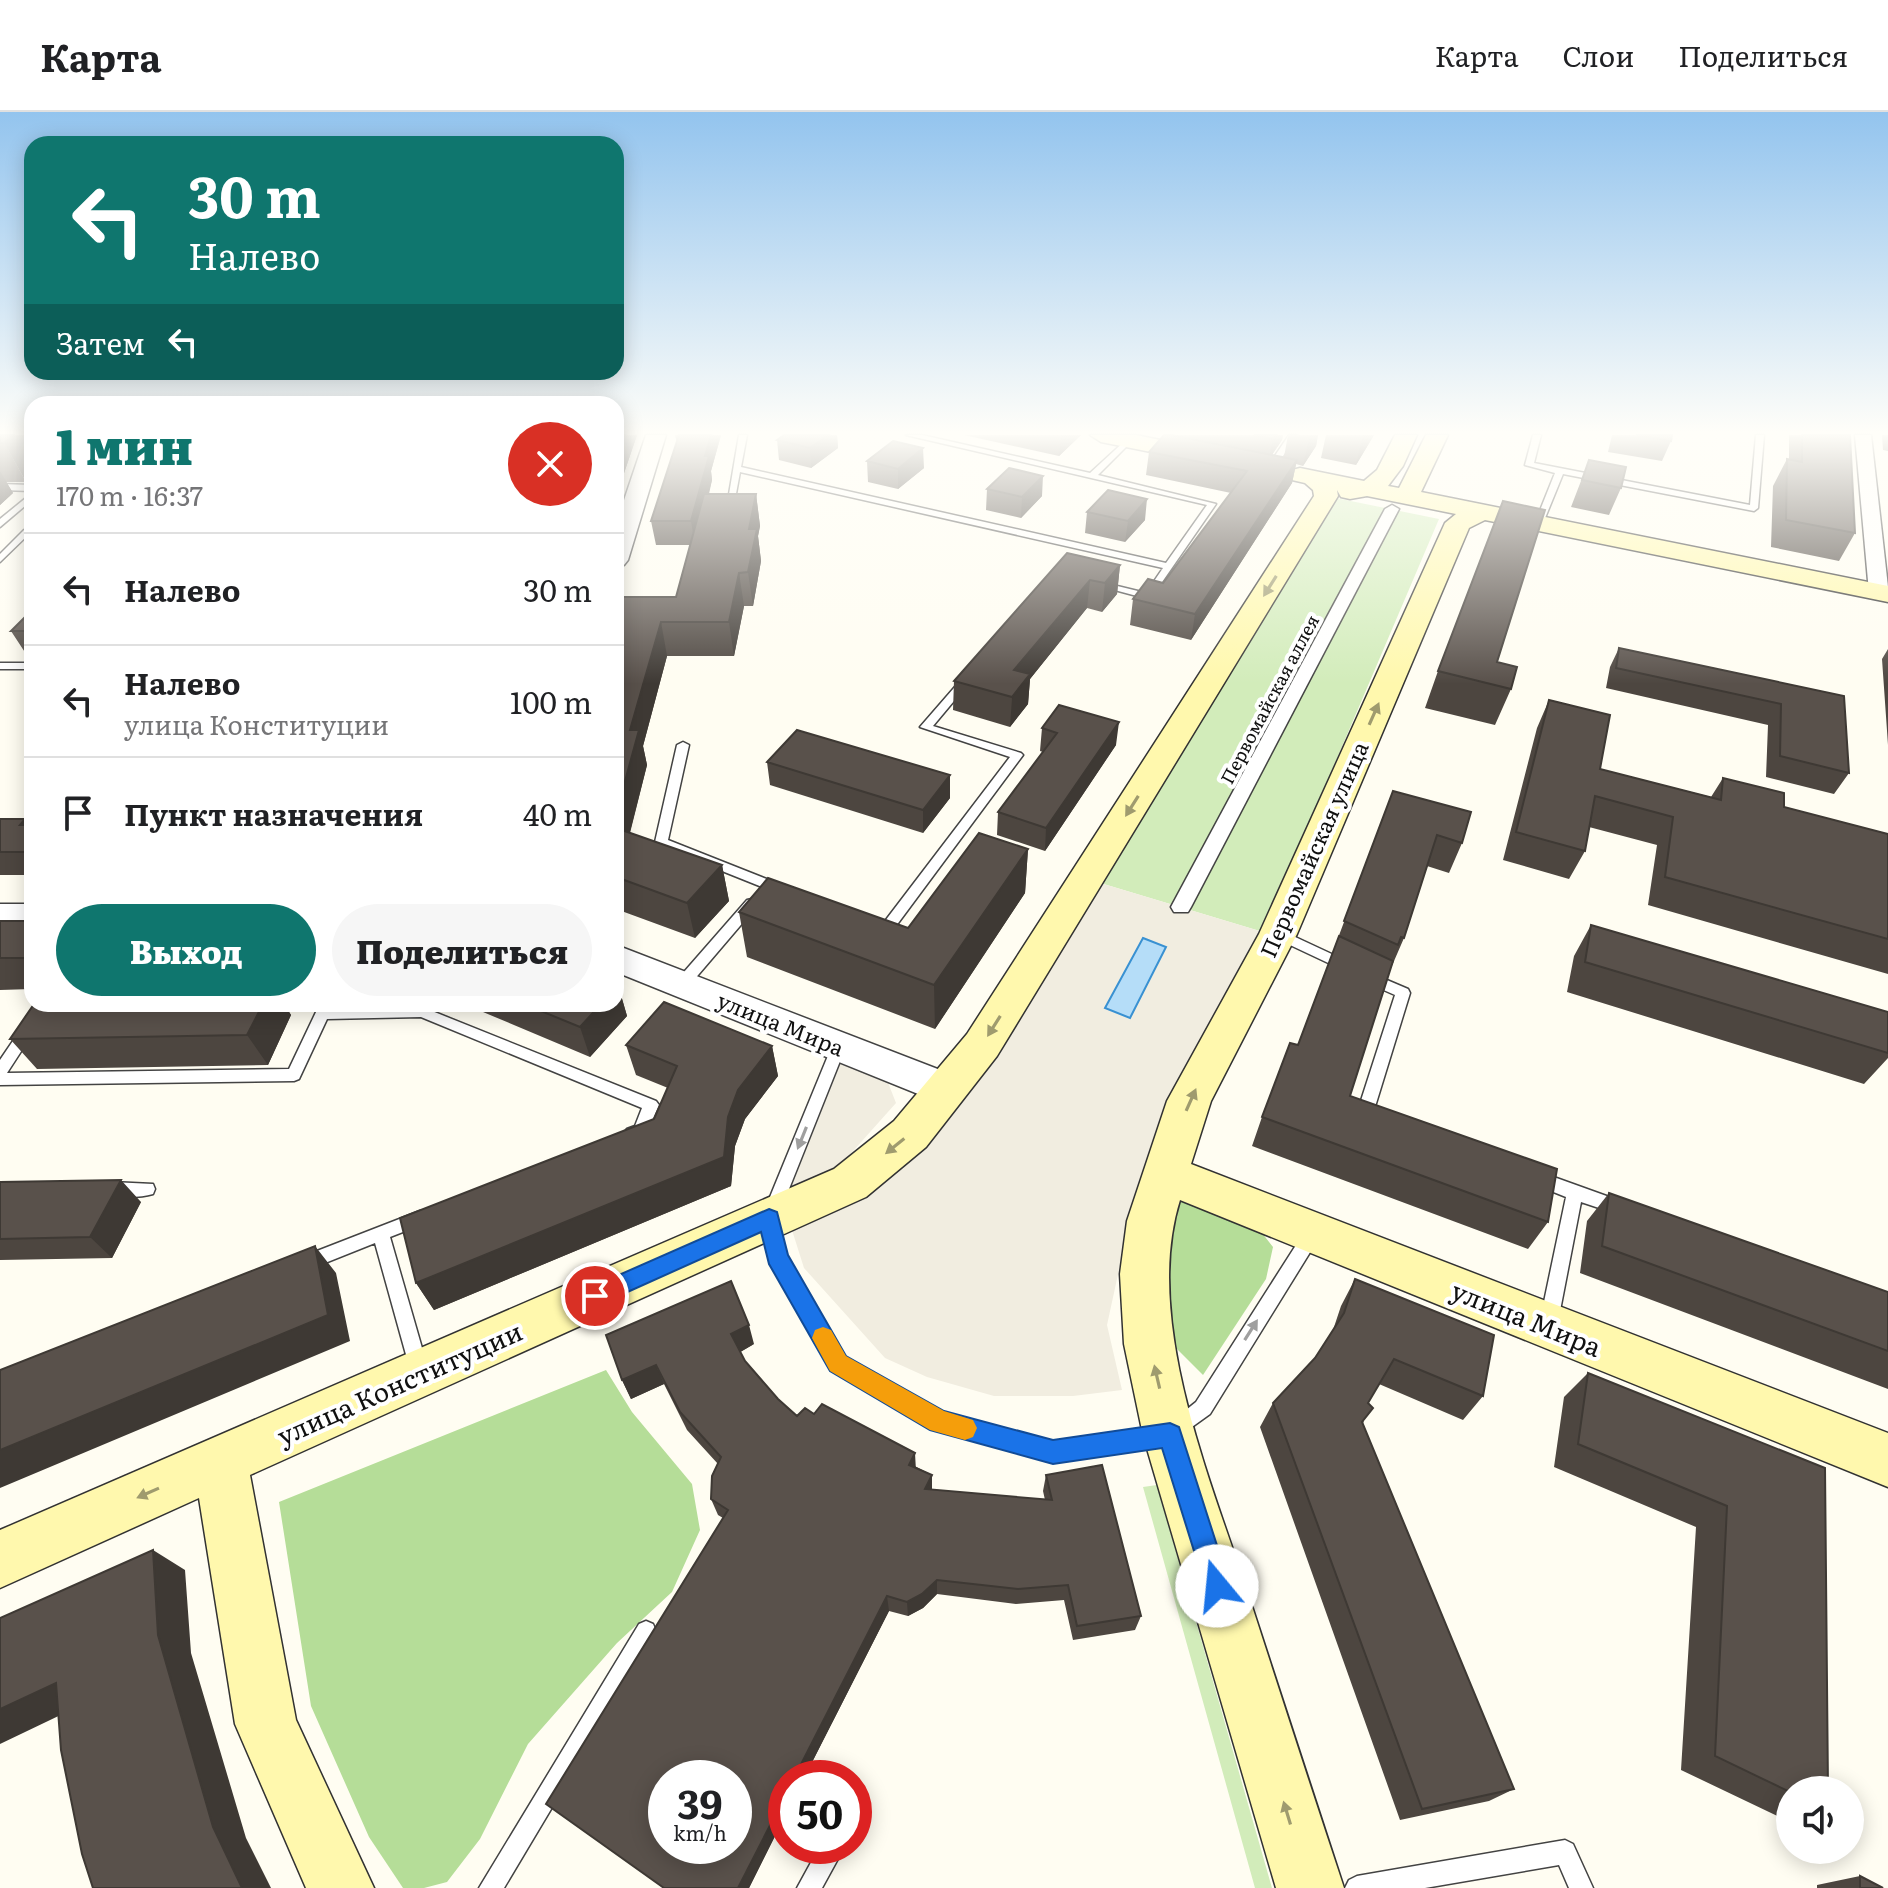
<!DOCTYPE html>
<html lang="ru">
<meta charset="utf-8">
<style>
:root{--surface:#fff;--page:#f6f6f6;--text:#202124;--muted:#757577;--line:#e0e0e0;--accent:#0f766e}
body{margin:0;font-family:Literata,serif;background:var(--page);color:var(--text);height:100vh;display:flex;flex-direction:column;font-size:30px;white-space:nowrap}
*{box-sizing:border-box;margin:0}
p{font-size:26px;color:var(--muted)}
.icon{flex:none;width:44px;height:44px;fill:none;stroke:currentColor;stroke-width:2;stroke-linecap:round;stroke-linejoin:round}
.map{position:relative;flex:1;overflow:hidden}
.side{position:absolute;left:24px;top:284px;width:600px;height:616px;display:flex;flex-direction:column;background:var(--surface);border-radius:24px;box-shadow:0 4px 20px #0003}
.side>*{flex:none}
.hud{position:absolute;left:24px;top:24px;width:600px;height:244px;border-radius:24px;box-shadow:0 4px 20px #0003;background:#0f766e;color:#fff;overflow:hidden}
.controls{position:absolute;left:1776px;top:1664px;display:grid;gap:16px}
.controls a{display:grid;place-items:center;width:88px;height:88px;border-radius:50%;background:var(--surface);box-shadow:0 4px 20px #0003;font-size:40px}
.speed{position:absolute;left:648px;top:1648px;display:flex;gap:16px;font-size:40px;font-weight:700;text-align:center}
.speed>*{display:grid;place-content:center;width:104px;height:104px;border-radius:50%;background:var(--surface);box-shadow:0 4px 20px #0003;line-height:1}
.speed small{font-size:20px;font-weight:400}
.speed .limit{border:12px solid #d22;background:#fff;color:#111}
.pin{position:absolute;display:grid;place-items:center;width:68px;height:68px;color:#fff;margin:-34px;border:4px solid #fff;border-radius:50%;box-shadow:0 2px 8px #0007}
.me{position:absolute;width:88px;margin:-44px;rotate:343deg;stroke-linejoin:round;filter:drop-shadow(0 0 6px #0008)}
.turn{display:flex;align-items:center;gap:28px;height:168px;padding:0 32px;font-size:36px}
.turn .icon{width:104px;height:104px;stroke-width:2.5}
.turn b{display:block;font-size:56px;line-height:68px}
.then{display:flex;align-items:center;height:76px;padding:0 32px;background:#0003;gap:16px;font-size:30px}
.round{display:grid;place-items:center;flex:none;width:84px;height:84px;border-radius:42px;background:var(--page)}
.summary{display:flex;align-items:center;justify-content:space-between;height:136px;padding:0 32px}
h1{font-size:48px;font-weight:800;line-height:60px;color:var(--accent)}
.primary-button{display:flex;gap:16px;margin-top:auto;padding:16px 32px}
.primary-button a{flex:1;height:92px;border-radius:48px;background:var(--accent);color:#fff;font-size:32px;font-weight:800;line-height:92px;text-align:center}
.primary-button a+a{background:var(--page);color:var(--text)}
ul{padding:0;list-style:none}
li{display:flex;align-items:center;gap:24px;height:112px;padding:0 32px;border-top:2px solid var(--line)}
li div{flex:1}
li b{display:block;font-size:30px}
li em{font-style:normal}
header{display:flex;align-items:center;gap:48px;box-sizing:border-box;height:112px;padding:0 40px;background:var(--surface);border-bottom:2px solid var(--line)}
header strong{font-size:38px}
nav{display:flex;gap:44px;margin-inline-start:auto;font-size:28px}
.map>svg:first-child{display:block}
.green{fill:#d2ecba}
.forest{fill:#b5dd98}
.plaza{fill:#f1ede0}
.water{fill:#b5ddf8;stroke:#3991d2;stroke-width:2}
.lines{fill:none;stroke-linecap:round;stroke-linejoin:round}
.service-casing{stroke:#434343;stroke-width:3}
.pedestrian-casing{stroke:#434343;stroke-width:3}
.minor-casing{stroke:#434343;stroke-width:3}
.tertiary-casing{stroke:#434343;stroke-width:3}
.secondary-casing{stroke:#323232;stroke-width:3}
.service{fill:#fff;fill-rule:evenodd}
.pedestrian{fill:#fff;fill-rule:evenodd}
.minor{fill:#fff;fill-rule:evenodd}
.tertiary{fill:#fff;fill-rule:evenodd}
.secondary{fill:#fff8ad;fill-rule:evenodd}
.wall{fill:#4d4640}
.shaded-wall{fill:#3e3934}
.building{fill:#59514b;stroke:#3e3934;stroke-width:2;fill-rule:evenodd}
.oneway{fill:#9f9b6e}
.oneway2{fill:#9f9f9f}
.route{fill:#1a73e8;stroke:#114b97;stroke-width:2}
.slow{fill:#f59e0b}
.labels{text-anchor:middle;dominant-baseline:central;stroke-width:8;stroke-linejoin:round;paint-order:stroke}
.far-street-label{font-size:18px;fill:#101010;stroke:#fff}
.street-label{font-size:22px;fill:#101010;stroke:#fff}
.near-street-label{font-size:26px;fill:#101010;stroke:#fff}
</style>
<header>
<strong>Карта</strong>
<nav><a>Карта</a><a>Слои</a><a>Поделиться</a></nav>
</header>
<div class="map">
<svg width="1888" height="1776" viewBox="0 0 1888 1776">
<rect width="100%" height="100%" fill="#fffdf2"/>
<!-- green -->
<path class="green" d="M1336 386 1439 407 1263 820 1097 770Z
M1157 1373 1272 1776H1255L1143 1375Z"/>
<!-- forest -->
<path class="forest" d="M1171 1081 1262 1121 1273 1135 1266 1167 1203 1263 1170 1230 1164 1151Z
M606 1258 632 1300 692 1372 700 1418 672 1480 617 1531 528 1632 480 1727 447 1770 424 1776H403L369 1725 311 1594 279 1390Z"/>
<!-- plaza -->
<path class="plaza" d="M1097 770 1263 820 1132 1098 1107 1213 1122 1278 1073 1284H994L927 1265 885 1246 804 1156 791 1115 854 1090Z
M840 952 887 968 896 991 837 1057 789 1081Z"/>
<!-- water -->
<path class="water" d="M1143 826 1166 835 1130 906 1105 896Z"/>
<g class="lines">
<defs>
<path id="service" d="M739 323H747L741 355 1166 451 1207 393 906 323H922L1090 361 1127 327H1130V331L1098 363 1216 392 1151 486 1148 487 1096 473 1101 470 1146 481 1163 456 740 360 733 398 726 400Z
M1289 323H1297L1273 359H1267L1266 357Z
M1533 323H1541L1534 351 1750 393 1756 323H1764L1758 396 1754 399 1563 362 1543 411 1536 413 1535 411 1555 361 1525 353Z
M0 372 32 373V379L0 378Z
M32 381V388L0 415V407Z
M24 418 31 420 0 450V442Z
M0 551H32V557H0Z
M964 568 969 571 933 614 1021 641 1023 643 890 822 885 824 874 820 872 817 874 814 882 813 1010 645 920 615 960 569Z
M683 630 689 633 668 728 787 775 788 778 787 781H777L657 733 655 730 677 633Z
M752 787 757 788 758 791 757 794 687 876H677L675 872 677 868 747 788Z
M1278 817 1351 851 1353 854 1351 857H1341L1273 825 1271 822 1273 819Z
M1368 860 1408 877 1410 881 1374 998 1380 1004 1377 1008 1372 1010 1360 1005 1357 1001 1395 883 1363 869 1361 865Z
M422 895 656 989 659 993 646 1022 632 1027 627 1025 624 1021 627 1017 635 1014 642 996 421 905 327 907 299 967 294 969 0 973V948L21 917H31L33 921 7 961 289 957 317 898Z
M839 928 844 930 846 934 777 1107 785 1143 844 1245 943 1301 1053 1331 1160 1316 1167 1318 1169 1325 1167 1332 1053 1349 932 1315 832 1257 771 1150 761 1107 832 934 834 930Z
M1537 1059 1626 1091 1628 1096 1626 1101 1620 1103 1581 1090 1558 1209 1555 1215 1549 1217 1543 1215 1540 1209 1566 1085 1531 1071 1529 1066 1531 1061Z
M112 1070 153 1072 155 1077 153 1082C140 1086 119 1086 106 1082L104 1077 106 1072Z
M420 1099 426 1101 428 1106 426 1111 390 1125 428 1257 425 1263 419 1266 413 1263 410 1257 375 1131 305 1159 299 1156 297 1151 299 1146Z
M1311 1117 1317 1119 1319 1124 1317 1129 1210 1302 1178 1325 1171 1322 1169 1316 1171 1310 1196 1290 1305 1119Z
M646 1509 653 1512 656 1519 653 1526 504 1776H479L639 1512Z
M856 1681 864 1684 867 1692 862 1703 854 1706V1682Z
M1565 1728 1573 1732 1593 1776H1569L1559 1753 1425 1776H1345L1349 1768 1357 1764Z
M820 1734H845L822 1776H797Z"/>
<path id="pedestrian" d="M1392 393 1399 397 1191 795 1188 800H1174L1171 795 1385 397Z"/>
<path id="minor" d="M1855 323H1871L1888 475 1886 484 1879 486 1869 480Z"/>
<path id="tertiary" d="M646 323H666L628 448 624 453 616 455V412Z
M0 792H32V816H0Z
M616 833 961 966 966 977 961 988 947 992 933 988 616 860Z"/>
<path id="secondary" d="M1090 323H1136L1214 339 1218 344 1214 349 1206 351 1101 330Z
M1395 323H1417L1403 354 1388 374 1399 376 1426 323H1448L1421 380 1888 474V490L1485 408 1469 416 1297 822 1211 989 1191 1052 1888 1321V1375L1180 1088C1142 1209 1212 1371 1250 1488 1281 1584 1312 1680 1344 1776H1276L1143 1323 1124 1232 1120 1162 1127 1109 1167 989 1259 822 1445 411 1456 402 1367 384 1350 387 1341 385 1337 378 1338 384 997 944 926 1035 866 1085 250 1363 296 1608 374 1776H306L235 1612 199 1386 0 1476V1418L834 1057 894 1009 967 922 1314 384 1313 378 1305 371 1292 368 1288 363 1292 358 1300 356 1364 369 1377 358Z"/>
</defs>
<!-- service casing -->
<use href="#service" class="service-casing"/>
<!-- pedestrian casing -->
<use href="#pedestrian" class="pedestrian-casing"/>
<!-- minor casing -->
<use href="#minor" class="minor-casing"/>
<!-- tertiary casing -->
<use href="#tertiary" class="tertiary-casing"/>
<!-- secondary casing -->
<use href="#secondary" class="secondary-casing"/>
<!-- service -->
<use href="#service" class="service"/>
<!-- pedestrian -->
<use href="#pedestrian" class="pedestrian"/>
<!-- minor -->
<use href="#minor" class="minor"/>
<!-- tertiary -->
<use href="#tertiary" class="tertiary"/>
<!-- secondary -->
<use href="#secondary" class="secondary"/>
</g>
<!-- wall -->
<path class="wall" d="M0 323 26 370H6L13 381 0 393Z
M616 323H637L622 367H616Z
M675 323H721L711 359 712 368 709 382H756L760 414 758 424 761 449 753 494H744L734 544H667L643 634 647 653 630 721 722 753 729 789 695 826 616 797V505L676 485 690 433H656L651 409 677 331Z
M784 323H837L838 336 811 356 779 348 777 328Z
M964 323H1081L1059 344Z
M1177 323H1283L1282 328 1272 343 1284 345 1288 323H1318L1316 334 1303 354 1296 352 1292 371 1191 528 1130 513 1133 487 1163 471 1231 381 1146 363 1149 340Z
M1326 323H1374L1356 353 1321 346Z
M1612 323H1672L1671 329 1662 349 1608 340Z
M1789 323H1850L1855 421 1839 449 1771 435 1773 374 1787 347 1789 348Z
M1882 323H1888V339L1883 338Z
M1589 348 1621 376 1609 403 1571 395Z
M867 349 924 356 898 377 868 370Z
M987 377 1042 384 1021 406 986 398Z
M1087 400 1145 408 1125 430 1085 421Z
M1067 441 1120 453 1117 482 1102 500 1087 496 1030 567 1028 592 1010 615 953 598 954 569Z
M32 500V548H30L11 519Z
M1619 536 1844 584 1849 661 1834 682 1766 665 1768 613 1606 576 1610 555Z
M1888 537V633L1882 547Z
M1438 559 1511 577 1495 613 1425 596Z
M1549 588 1600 657 1711 685 1723 666 1784 695 1888 722V862L1648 793 1657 733 1589 715 1585 739 1569 767 1503 748 1537 616Z
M1042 616 1116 633 1045 739 997 723 998 700 1043 640 1040 639Z
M767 650 950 686 923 721 770 673Z
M1393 679 1462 731 1449 761 1427 754 1404 826 1391 856 1350 984 1548 1110 1528 1137 1252 1034 1262 1005 1298 933Z
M0 707 32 713V763H0Z
M1028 737 1025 781 935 917 747 845 739 800 908 816Z
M0 809H32V877L0 878Z
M1591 813 1888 900V946L1864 972 1567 880 1574 844Z
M618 873 627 904 590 945 464 892H616Z
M34 892H284L291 903 268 953 37 957 10 927Z
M626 933 772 934 778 964 745 1007 735 1034 731 1074 434 1198 416 1171 654 1007 668 976 636 963Z
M0 1070 141 1090 112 1146 0 1148Z
M1609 1081 1888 1180V1277L1580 1161 1587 1109Z
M1355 1167 1483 1284 1463 1308 1379 1272 1368 1291 1363 1312 1514 1677 1489 1689 1400 1708 1260 1315 1273 1291 1315 1246 1333 1218 1341 1194Z
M754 1232 740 1240 745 1249 778 1287 797 1304 814 1302 932 1363V1378L1045 1388 1043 1379 1046 1363 1141 1504 1135 1518 1073 1528 1064 1488 1016 1492 937 1482 923 1496 908 1504 889 1499 804 1666H786V1702L749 1776H664L723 1406 718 1403 711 1387 718 1352 687 1318 664 1272 631 1287 622 1268Z
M1588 1261 1825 1356 1790 1678V1709H1788L1681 1658 1696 1415 1554 1355 1564 1285Z
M1860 1764 1883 1776H1817V1773Z"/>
<!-- shaded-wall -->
<path class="shaded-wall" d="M13 323H32V365L26 370 4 331Z
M625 323H637L622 367 618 344Z
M711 323H721L711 359 712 368 695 433 691 409 705 344Z
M828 323H837L838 336 811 356 810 336Z
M1062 323H1081L1059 344 1061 324Z
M1276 323H1283L1282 328 1269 347 1273 327Z
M1310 323H1318L1316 334 1303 354Z
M1363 323H1374L1356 353Z
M923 336 924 356 898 377V357Z
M1297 348 1292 371 1191 528 1195 502Z
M0 359 13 381 0 393Z
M1043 364 1042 384 1021 406 1022 385Z
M756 382 760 414 758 424 761 449 753 494 748 460 749 417Z
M1147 387 1145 408 1125 430 1128 409Z
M1120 453 1117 482 1102 500 1105 471Z
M739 461 744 494 734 544 729 510Z
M1090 468 1087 496 1030 567 1028 592 1010 615 1014 558Z
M661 510 667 544 643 634 647 653 622 751 616 729V702L630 618Z
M1119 610 1116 633 1045 739 1046 716Z
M950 663V686L923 721V698Z
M25 707 32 716 20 713Z
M1028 737 1025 781 935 917 934 873Z
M722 753 729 789 695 826 687 791Z
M618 873 627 904 590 945 580 915 601 892H616V875Z
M263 892H284L291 903 268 953 247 923Z
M772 934 778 964 745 1007 735 1034 731 1074 434 1198 416 1171 728 1005 738 978Z
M121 1068 141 1090 112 1146 90 1125Z
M315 1134 336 1161 350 1229 0 1376V1338Z
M749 1213 754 1232 737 1242 731 1222Z
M656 1253 664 1272 631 1287 622 1268Z
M915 1341 916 1359 909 1353Z
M932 1363V1380L925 1377Z
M153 1438 185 1458 191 1541 246 1726 271 1776H242L213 1715 158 1523Z
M937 1468V1482L923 1496 908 1504 907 1490Z
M887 1484 889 1499 804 1666H794Z
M56 1571 94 1587 0 1632V1597Z
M786 1682V1702L749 1776H738Z"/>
<!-- building -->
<path class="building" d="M0 323H13L4 331H0Z
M616 323H625L618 344H616Z
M679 323H711L705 344H709L691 409H651Z
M784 323H828L810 336 777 328Z
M1164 323H1171L1297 348 1195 502 1133 487 1148 467 1163 471 1247 359 1149 340Z
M1254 323H1276L1273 327Z
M1636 323H1672L1671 329Z
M1802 323H1850L1855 421 1786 408 1787 347 1802 350Z
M893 329 923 336 898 357 867 349Z
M1589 348 1626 355 1621 376 1582 368Z
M1009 356 1043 364 1022 385 987 377Z
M1108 378 1147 387 1128 409 1087 400Z
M704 382H756L749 417H757L748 460 739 461 729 510H661L630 618H639L616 702V505L623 485H676Z
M1503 389 1545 398 1497 550 1517 555 1511 577 1438 559Z
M1067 441 1120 453 1105 471 1090 468 1014 558 1030 562 1012 585 954 569Z
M30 500H32V519H11Z
M1619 536 1844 584 1849 661 1780 644 1781 592 1616 556Z
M1549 588 1610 603 1600 657 1721 688 1723 666 1784 681V695L1888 722V827L1665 765 1673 705 1595 684 1585 739 1516 720Z
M1059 593 1119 610 1046 716 998 700 1057 621 1042 616Z
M797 618 950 663 923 698 767 650Z
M1393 679 1471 700 1462 731 1437 723 1404 826 1401 825 1398 833 1344 809Z
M0 707H25L20 713H32V740H0Z
M616 716 722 753 687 791 616 765Z
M979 721 1028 737 934 873 739 800 768 766 908 816Z
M0 809H32V846H0Z
M1591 813 1888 900V941L1585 850Z
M1339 824 1393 849 1350 984 1557 1057 1548 1110 1262 1005 1290 931 1298 933Z
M664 890 772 934 738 978 728 1005 724 1045 416 1171 400 1106 654 1007 677 954 626 933Z
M34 892H263L247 923 10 927Z
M524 892H601L580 915Z
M121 1068 90 1125 0 1127V1070Z
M1609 1081 1888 1180V1239L1602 1134Z
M315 1134 328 1203 0 1338V1258Z
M1355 1167 1494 1223 1483 1284 1394 1247 1368 1291 1373 1296 1362 1310 1514 1677 1422 1697 1273 1291 1315 1246 1344 1201Z
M731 1169 749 1213 731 1222 745 1249 778 1287 797 1304 805 1296 814 1302 822 1292 915 1341 909 1353 932 1363 925 1377 1052 1388 1046 1363 1102 1353 1141 1504 1077 1514 1068 1473 1018 1477 937 1468 922 1482 907 1490 887 1484 794 1666H786V1682L738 1776H664L546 1692 728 1398 711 1387 712 1364 721 1345 680 1300 656 1253 622 1268 606 1223ZM666 1666H734V1734H666Z
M1588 1261 1825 1356 1828 1678H1790V1680L1715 1644 1727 1394 1578 1332Z
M153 1438 158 1523 213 1715 242 1776H93L82 1742 61 1638 56 1571 0 1597V1506Z
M1860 1764 1883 1776H1860Z"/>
<!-- one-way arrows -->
<defs><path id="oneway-solid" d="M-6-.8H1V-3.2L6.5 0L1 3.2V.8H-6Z" transform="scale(2)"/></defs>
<g class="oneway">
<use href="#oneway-solid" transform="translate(1270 474) rotate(122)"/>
<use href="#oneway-solid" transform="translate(1374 602) rotate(-66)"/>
<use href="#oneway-solid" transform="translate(1132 694) rotate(122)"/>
<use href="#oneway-solid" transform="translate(994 914) rotate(122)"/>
<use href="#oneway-solid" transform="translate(1191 988) rotate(-66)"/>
<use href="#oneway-solid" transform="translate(895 1034) rotate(141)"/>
<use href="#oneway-solid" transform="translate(1157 1265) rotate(-103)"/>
<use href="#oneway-solid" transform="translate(148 1381) rotate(156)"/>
<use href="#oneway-solid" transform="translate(1287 1701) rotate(-107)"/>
</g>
<g class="oneway2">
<use href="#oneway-solid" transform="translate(802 1026) rotate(112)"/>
<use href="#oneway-solid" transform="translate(1251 1218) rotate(-58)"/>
</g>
<!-- sky -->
<linearGradient id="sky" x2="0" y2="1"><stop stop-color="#93c4ee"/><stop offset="0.56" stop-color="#fffef9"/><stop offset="1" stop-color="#fffef9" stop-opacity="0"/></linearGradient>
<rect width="1888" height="572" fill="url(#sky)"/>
<!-- route -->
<path class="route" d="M769 1097 777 1100 788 1143 846 1244 944 1299 1053 1328 1170 1311 1179 1315 1230 1474 1226 1484 1217 1487 1208 1484 1162 1336 1053 1352 930 1318 830 1259 769 1152 761 1120 603 1191 595 1194 587 1191 584 1184 587 1177Z"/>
<!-- slow -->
<path class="slow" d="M823 1215 831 1218 846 1244 944 1299 973 1308 977 1316 973 1325 965 1328 930 1318 830 1259 812 1226 815 1218Z"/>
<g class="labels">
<!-- far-street labels -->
<g class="far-street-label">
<text transform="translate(1269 587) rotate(-62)">Первомайская аллея</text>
</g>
<!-- street labels -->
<g class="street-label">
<text transform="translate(1313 737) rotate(-66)">Первомайская улица</text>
<text transform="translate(781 911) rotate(22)">улица Мира</text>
</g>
<!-- near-street labels -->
<g class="near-street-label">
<text transform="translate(1527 1205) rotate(22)">улица Мира</text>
<text transform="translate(399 1270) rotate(-24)">улица Конституции</text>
</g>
</g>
</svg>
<div class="controls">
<a><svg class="icon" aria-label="sound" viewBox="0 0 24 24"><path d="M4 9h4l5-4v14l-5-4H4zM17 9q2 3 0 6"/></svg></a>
</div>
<div class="speed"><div>39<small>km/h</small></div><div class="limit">50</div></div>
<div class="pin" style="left:595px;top:1184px;background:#d93025"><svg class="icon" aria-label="arrive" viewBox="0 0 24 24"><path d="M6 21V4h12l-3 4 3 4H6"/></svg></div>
<svg class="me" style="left:1217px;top:1474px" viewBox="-20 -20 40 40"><circle r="19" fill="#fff"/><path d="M0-13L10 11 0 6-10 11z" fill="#1a73e8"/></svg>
<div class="hud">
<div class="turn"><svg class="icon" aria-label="left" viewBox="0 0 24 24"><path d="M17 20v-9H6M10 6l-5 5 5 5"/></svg><div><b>30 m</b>Налево</div></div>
<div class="then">Затем<svg class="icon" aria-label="left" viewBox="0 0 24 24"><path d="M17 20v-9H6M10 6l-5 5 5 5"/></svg></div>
</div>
<section class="side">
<div class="summary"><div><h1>1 мин</h1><p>170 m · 16:37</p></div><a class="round" style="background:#d93025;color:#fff"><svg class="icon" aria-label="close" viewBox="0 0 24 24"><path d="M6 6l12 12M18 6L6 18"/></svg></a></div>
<ul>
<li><svg class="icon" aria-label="left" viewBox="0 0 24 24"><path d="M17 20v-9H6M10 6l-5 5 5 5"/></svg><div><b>Налево</b></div><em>30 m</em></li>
<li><svg class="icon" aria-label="left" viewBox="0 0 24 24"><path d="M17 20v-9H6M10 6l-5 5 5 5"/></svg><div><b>Налево</b><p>улица Конституции</p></div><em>100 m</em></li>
<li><svg class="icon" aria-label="arrive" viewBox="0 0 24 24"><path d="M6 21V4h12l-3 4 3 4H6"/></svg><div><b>Пункт назначения</b></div><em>40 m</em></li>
</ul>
<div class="primary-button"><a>Выход</a><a>Поделиться</a></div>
</section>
</div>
